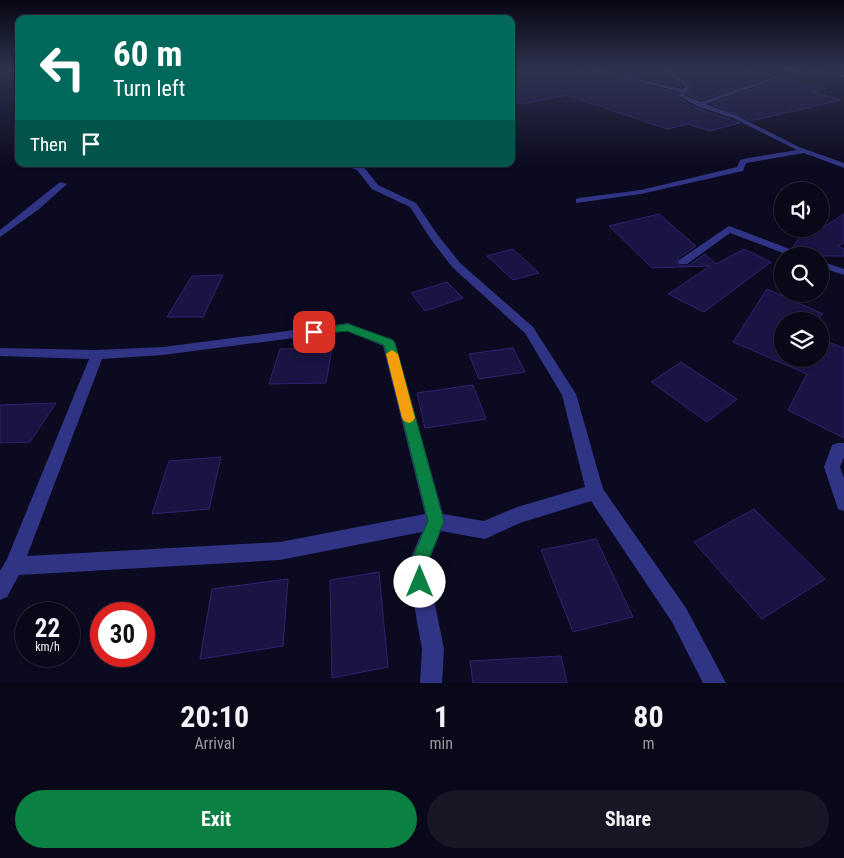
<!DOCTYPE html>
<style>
:root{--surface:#090818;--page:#171625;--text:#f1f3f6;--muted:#999aa2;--line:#292937;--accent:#0b8043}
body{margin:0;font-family:"Roboto Condensed",sans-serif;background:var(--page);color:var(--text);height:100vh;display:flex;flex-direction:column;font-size:19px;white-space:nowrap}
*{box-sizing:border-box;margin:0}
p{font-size:16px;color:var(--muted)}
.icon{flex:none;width:28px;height:28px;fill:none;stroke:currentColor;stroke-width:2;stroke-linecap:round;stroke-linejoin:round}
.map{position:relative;height:683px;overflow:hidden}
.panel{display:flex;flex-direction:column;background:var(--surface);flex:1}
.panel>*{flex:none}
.top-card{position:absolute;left:15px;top:15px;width:500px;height:152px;border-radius:10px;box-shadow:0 1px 4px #0004,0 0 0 1px var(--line);background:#00695c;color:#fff;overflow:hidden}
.fabs{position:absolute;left:774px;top:182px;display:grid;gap:10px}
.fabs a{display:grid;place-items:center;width:55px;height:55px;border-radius:50%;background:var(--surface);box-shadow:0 1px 4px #0004,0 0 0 1px var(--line);font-size:25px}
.speed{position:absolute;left:15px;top:602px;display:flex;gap:10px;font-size:25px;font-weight:700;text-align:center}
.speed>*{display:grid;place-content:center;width:65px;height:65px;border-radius:50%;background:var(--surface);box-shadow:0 1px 4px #0004,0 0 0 1px var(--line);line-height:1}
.speed small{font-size:12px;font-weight:400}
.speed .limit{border:8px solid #d22;background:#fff;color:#111}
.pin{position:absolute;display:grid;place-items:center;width:42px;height:42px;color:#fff;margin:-21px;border-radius:10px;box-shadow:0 2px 8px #0006}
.me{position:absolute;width:55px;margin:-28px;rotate:0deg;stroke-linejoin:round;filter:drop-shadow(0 0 4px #0008)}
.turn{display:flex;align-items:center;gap:18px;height:105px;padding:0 15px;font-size:22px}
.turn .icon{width:65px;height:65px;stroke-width:2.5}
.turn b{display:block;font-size:35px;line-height:42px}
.then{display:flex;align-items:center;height:48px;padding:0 15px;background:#0003;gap:10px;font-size:19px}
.eta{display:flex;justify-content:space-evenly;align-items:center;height:85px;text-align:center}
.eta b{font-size:30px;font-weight:700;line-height:35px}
.primary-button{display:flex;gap:10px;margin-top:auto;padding:10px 15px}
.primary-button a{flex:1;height:58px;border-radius:30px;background:var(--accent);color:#fff;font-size:20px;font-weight:700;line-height:58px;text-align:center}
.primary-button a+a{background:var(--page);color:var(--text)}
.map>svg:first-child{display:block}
.building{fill:#191443;stroke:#2c2471}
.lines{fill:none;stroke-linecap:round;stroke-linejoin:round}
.minor{fill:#303484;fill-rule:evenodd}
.route{fill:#0b8043;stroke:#07532c}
.slow{fill:#f59e0b}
</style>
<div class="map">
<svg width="844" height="683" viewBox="0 0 844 683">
<rect width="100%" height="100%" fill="#0c0a20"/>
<!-- building -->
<path class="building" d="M511 70H576L608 78 611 77 678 93V98L696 108 740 123 709 131 688 124 667 129 567 95 522 104 511 100Z
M636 70H662L682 86 622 74Z
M672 70H743L771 76 701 100 687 94 692 87V84Z
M782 78 827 88 812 92 841 100 751 121 711 104Z
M659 214 696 246 678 258V265L688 266 705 254 716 264 744 249 771 262 704 312 668 294 710 266 652 268 609 226Z
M844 214V243L837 246 844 249V256H806L804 252 792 248 804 232 811 235Z
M513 249 539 273 513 280 487 256Z
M223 275 203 317H167L192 276Z
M447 282 463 298 425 311 411 293Z
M767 289 823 314 816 321H782V359H820V339L844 348V438L788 410 807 374 733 342Z
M332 348 326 383 269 384 280 349Z
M513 348 525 372 479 379 469 354Z
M681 362 737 399 707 422 651 382Z
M473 385 486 419 425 428 417 393Z
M56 403 30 442 0 443V405Z
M221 457 209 509 152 514 169 461Z
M754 509 825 579 762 619 694 542Z
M596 539 633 617 573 632 541 550Z
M379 572 388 667 332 678 330 580Z
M288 579 283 646 200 659 212 589Z
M561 656 567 683H473L470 661Z"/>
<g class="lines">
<!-- minor -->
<path class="minor" d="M590 70H596L683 89 685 86 664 70H669L691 86 684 95 701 102 794 70H799L706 104 737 116 799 147 844 163V168L804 153 752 162 746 163 743 171 641 194 576 203V199L579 198 641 190 737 167 740 160 748 158 797 150 733 118 697 106 679 96 681 92Z
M808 70 844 75V77L810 71Z
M341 164H353L363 166 378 185 416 203 437 234 460 263 533 327 576 394 603 489 686 608 726 683H703L672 622 591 501 520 523 485 539 441 531 427 566 444 649 442 683H420L422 649 407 566 422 532 280 560 19 575 7 597 0 600V571L7 559 89 359 0 356V348L97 350 163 347 348 323 393 340 395 343 443 514 484 521 517 507 585 487 562 395 525 333 452 267 430 238 410 207 372 189 357 170ZM347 331 383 346 425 514 280 542 27 556 102 359 163 355Z
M60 182 67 184 38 210 0 237V230Z
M729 226 803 254 804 256H791L730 233 687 264H679V260Z
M820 261 844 269V275L820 267Z
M838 443H844V457L840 467 844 478V511L838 509 824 467 832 445Z"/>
</g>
<!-- sky -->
<linearGradient id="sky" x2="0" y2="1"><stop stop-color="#070612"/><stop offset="0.42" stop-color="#2e334e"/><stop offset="1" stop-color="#2e334e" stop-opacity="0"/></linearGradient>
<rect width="844" height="165" fill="url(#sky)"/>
<!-- route -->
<path class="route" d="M348 324 393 340 395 343 444 521 426 566 429 582 427 589 420 591 414 589 409 566 428 521 384 345 347 331 314 335 309 332 314 328Z"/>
<!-- slow -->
<path class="slow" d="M392 350 398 354 415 418 413 421 409 423 404 421 402 418 386 354Z"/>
</svg>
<div class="fabs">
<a><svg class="icon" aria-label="sound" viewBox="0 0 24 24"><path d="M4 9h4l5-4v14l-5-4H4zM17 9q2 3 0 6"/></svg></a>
<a><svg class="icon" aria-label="search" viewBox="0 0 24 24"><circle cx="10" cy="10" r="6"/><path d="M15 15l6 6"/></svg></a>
<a><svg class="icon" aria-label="layers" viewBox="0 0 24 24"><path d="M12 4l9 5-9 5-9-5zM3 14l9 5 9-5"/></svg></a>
</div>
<div class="speed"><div>22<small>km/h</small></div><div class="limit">30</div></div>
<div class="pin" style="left:314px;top:332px;background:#d93025"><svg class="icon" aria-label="arrive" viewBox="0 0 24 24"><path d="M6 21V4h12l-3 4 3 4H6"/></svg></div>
<svg class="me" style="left:420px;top:582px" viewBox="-20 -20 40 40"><circle r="19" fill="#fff"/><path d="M0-13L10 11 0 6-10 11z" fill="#0b8043"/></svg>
<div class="top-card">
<div class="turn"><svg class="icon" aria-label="left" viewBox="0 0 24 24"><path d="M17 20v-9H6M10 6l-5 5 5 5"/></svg><div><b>60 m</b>Turn left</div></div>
<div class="then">Then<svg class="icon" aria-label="arrive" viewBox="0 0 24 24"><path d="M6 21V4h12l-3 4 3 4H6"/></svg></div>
</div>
</div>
<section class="panel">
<div class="eta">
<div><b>20:10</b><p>Arrival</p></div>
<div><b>1</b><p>min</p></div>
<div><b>80</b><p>m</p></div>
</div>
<div class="primary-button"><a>Exit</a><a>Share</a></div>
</section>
